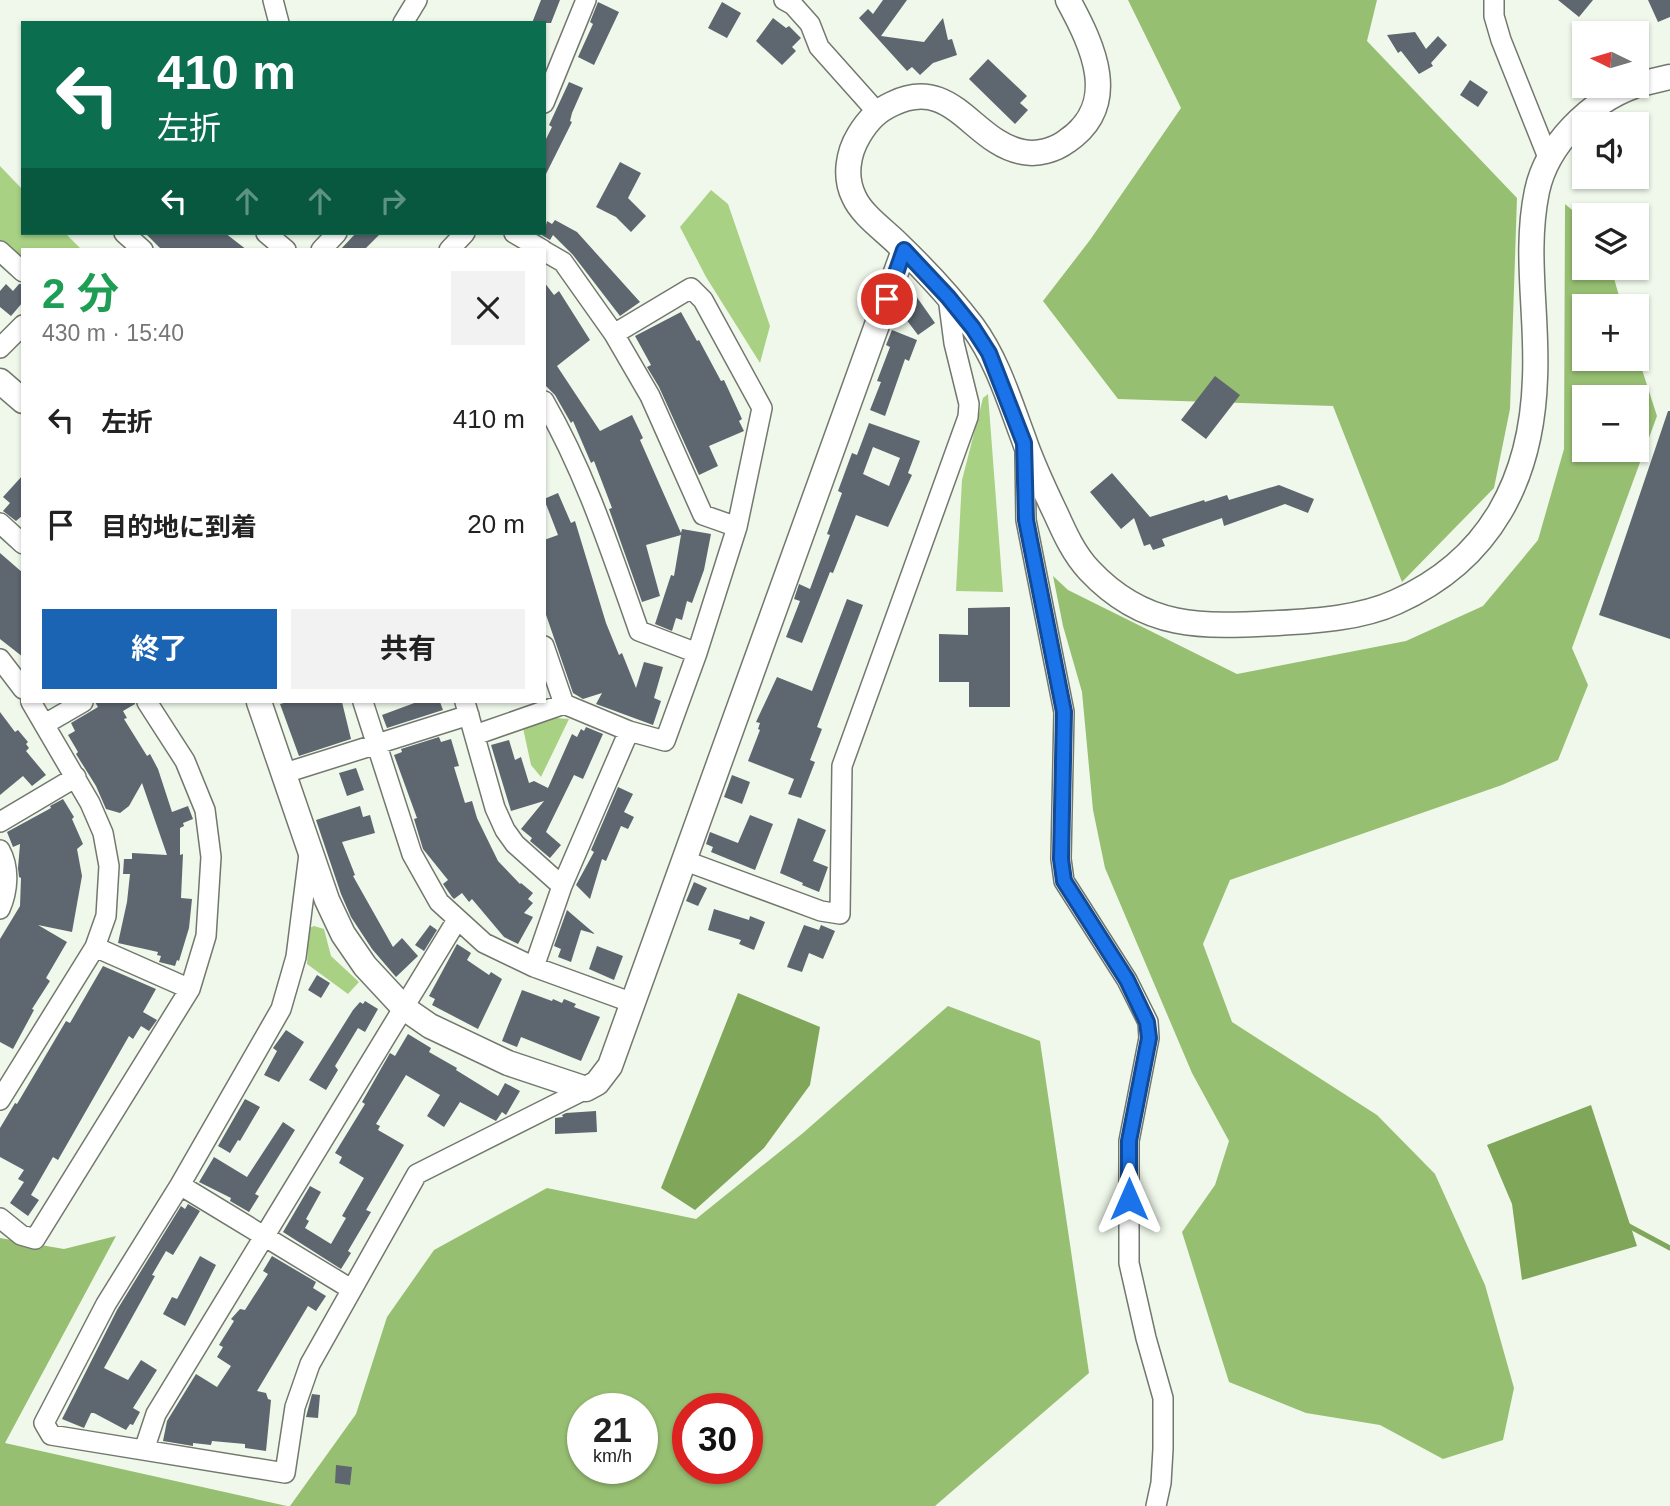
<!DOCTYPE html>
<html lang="ja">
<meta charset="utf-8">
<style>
:root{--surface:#fff;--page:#f2f2f2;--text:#222;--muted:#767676;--accent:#1b64b3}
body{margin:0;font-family:Arial,"Noto Sans JP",sans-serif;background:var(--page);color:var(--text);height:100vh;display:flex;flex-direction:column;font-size:26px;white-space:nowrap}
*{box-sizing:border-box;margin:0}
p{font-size:23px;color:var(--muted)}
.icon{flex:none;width:38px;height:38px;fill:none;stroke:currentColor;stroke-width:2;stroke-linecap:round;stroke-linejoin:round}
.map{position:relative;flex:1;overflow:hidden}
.details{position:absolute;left:21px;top:248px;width:525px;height:455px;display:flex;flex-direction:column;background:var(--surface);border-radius:0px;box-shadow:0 2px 5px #0004}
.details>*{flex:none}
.guide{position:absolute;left:21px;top:21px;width:525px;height:214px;border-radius:0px;box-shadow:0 2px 5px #0004;background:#0b6e4f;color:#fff;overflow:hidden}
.needle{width:46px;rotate:275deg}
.buttons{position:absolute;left:1572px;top:21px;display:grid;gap:14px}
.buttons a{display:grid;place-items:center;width:77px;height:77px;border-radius:0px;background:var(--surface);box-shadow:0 2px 5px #0004;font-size:35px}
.speed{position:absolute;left:567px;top:1393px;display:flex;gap:14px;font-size:35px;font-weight:700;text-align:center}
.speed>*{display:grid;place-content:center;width:91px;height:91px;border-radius:50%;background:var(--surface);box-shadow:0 2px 5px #0004;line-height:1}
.speed small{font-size:18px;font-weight:400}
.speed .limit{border:10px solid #d22;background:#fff;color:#111}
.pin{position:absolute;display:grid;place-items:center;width:60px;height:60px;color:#fff;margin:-30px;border:4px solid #fff;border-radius:50%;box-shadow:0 2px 7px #0007}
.me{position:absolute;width:77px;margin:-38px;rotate:0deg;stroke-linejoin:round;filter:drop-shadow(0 0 5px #0008)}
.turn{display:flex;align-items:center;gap:24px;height:147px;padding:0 21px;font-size:32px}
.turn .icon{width:91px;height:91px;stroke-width:2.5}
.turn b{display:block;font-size:49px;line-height:60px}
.lanes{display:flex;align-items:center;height:66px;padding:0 21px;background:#0003;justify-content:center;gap:35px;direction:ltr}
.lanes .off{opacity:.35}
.round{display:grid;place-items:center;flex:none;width:74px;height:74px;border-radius:0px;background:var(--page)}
.overview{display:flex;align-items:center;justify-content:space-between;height:119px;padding:0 21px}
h1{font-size:42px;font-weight:700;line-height:52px;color:#1e9e55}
.button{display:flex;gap:14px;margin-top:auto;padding:14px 21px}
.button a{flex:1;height:80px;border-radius:0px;background:var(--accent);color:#fff;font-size:28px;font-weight:700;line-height:80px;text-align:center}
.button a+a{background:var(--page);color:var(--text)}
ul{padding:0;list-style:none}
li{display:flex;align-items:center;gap:21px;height:105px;padding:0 21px}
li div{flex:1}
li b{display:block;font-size:26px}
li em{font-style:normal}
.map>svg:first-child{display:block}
.green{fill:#a9d184}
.forest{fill:#97bf72;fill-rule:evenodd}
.water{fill:#7fa659}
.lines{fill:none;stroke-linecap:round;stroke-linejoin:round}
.stream{stroke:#7fa659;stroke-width:5}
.building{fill:#5e666f;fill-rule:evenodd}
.minor-casing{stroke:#72786d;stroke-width:22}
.tertiary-casing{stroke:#72786d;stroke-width:27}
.minor{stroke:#fff;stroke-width:19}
.tertiary{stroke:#fff;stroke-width:24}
.route-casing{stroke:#114b97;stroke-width:18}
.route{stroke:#1a73e8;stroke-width:12}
</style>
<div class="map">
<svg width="1670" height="1506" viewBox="0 0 1670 1506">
<rect width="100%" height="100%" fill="#f0f8eb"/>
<!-- green -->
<path class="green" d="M0 166 23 190V233H65L82 250H23V261L0 241Z
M711 190 728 204 770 326 760 363 706 277 680 227Z
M988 394 1003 592 956 591 962 480 983 398Z
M556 718 569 719 541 777 531 765 523 728Z
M314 926 324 929 331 956 359 982 348 994 307 964 309 928Z"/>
<!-- forest -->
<path class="forest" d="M1128 0H1377L1367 41 1517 198 1510 409 1494 488 1402 582 1333 406 1118 399 1043 301 1090 240 1181 108Z
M1565 204 1584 220V268H1611L1622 306H1584V359H1636V351L1657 416 1572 648 1588 685 1558 760 1502 785 1230 880 1203 944 1232 1022 1377 1115 1435 1174 1485 1285 1514 1388 1503 1440 1443 1459 1380 1425 1306 1413 1229 1382 1182 1232 1215 1185 1229 1141 1192 1073 1105 868 1093 810 1082 692 1063 626 1053 576 1068 590 1237 674 1406 641 1483 606 1538 540 1564 449ZM1584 397H1636V450H1584Z
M948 1006 1040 1041 1089 1373 935 1506H290L356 1414 387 1317 434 1250 547 1188 696 1219 803 1133ZM583 1409H642V1468H583ZM688 1409H747V1468H688Z
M116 1236 5 1443 287 1506H0V1238L64 1249Z"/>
<!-- water -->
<path class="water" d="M738 993 820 1027 810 1085 764 1148 695 1210 661 1188Z
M1591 1105 1637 1246 1522 1280 1512 1204 1487 1145Z"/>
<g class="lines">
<!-- stream -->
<path class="stream" d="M1627 1225 1670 1248"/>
</g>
<!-- building -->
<path class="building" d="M541 0H560L551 23H532Z
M883 0H907L881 36 924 42 943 18 948 40 952 39 957 55 933 63 920 75 912 67 907 71 859 18 868 9 873 14Z
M1558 0H1593L1579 17Z
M1648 0H1670V17L1658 22Z
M598 2 619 12 594 65 578 57 593 24 590 22Z
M722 2 741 13 727 38 708 28Z
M773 18 786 28 789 26 801 38 792 47 796 51 782 65 756 41Z
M1415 32 1426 49 1438 36 1447 45 1431 63 1433 66 1419 74 1401 51 1398 53 1387 35Z
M988 59 1027 96 1020 103 1028 110 1015 124 969 79Z
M1470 80 1488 92 1478 107 1460 95Z
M569 82 583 88 572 113 570 121 572 122 544 178V143L552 127 549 125Z
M620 162 641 173 628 198 646 216 631 232 616 217 596 207Z
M555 220 577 232 640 302 620 316 573 255 553 235 550 240 540 234 544 233 547 221 552 224Z
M145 233H225L247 250H162Z
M356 233H381L364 250H340Z
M544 282 554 295 559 291 590 340 557 366 600 431 632 415 643 438 640 440 681 533 682 529 711 534 704 570 692 603 687 601 682 620 676 618 672 631 655 624 671 575 674 576 681 535 646 545 660 596 642 602 609 509 612 508 594 461 591 463 573 421 571 423 555 395 544 384Z
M6 284 13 291 19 284H23V302L11 316 0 307V291Z
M916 296 935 323 918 335 899 310Z
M681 312 697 341 699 340 721 381 724 380 742 419 739 421 744 431 709 446 718 466 699 475 659 387 647 367 651 365 635 336Z
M892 330 917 340 909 361 905 359 885 416 870 410 881 382 877 381 890 347 886 345Z
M1215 376 1240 395 1206 439 1181 420Z
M1668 411H1670V639L1599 615Z
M869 423 920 441 908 473 912 475 888 527 856 515 833 573 830 572 802 643 786 637 800 601 794 599 799 584 810 589 830 535 827 534 842 493 838 491 852 453 857 455ZM873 447 900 458 889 486 863 474Z
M1112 473 1150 517 1204 500 1205 502 1227 495 1229 500 1279 485 1314 499 1308 513 1285 504 1224 526 1222 518 1162 539 1165 546 1153 550 1150 544 1144 546 1134 518 1121 529 1090 492Z
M23 475V515L16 521 3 511 10 503 3 497Z
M558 493 571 523 575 521 606 623 619 655 622 653 636 688 644 662 663 667 654 698 661 701 653 725 596 704 602 693 583 699 573 693 544 609V540L558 535 544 499Z
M0 553 23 573V657L0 639Z
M847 599 863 605 817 727 822 729 810 760 815 762 801 798 788 794 794 779 748 761 760 730 758 729 760 723 756 722 777 677 812 691Z
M1010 607V707H969V682H939V634L968 635V608Z
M95 702H135V704L123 711 127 718 124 719 147 756 150 754 158 769 172 812 188 806 193 819 183 823 184 826 180 828V855L183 854 181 898 192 899 189 928 179 961 177 960 175 966 159 962 161 956 157 955 158 952 118 943 127 902 130 874H123L124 859H132V853L167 855 142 783 129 806 120 813 106 809 96 786 76 754 78 752 68 735 75 731 71 723 98 707Z
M287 702H342L351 739 299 756 280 704Z
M417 702H440L443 710 387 728 382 715Z
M0 712 15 732 18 730 28 742 26 744 29 748 26 751 46 775 32 786 23 776 0 795Z
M586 727 603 734 583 779 574 775 546 832 561 845 550 858 530 841 532 838 521 829 544 801 511 811 491 745 509 740 515 760 521 757 529 783 534 781 548 788 572 734 577 737 581 729 584 731Z
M439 737 441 742 451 739 459 766 454 767 465 803 472 801 477 818 498 861 520 884 521 883 533 893 528 899 533 903 524 913 533 917 518 944 504 937 472 899 469 902 462 893 454 899 452 897 443 884 448 880 423 849 414 819 417 818 394 755 402 752 401 749Z
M356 768 364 790 347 796 339 773Z
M732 775 750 782 742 804 724 797Z
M618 787 633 794 624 812 634 817 628 829 621 826 606 861 602 859 590 899 576 885 594 852 591 850Z
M63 799 74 817 72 819 83 844 77 849 82 876 72 932 38 925 67 942 46 978 50 981 32 1009 34 1010 13 1049 0 1042V939L20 906 21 878 19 877 18 868 20 844 13 847 7 832 51 808 50 806Z
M360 806 363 817 370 815 375 833 342 842 355 875 353 876 393 947 402 938 418 956 396 977 372 949 351 917 341 894 316 820Z
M750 815 773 824 755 870 711 852 713 847 706 844 710 832 738 843Z
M798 818 826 830 813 861 828 867 819 892 802 885 803 883 780 873Z
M694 882 707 888 698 906 686 901Z
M714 909 749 920 750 916 765 922 754 950 739 944 741 940 708 930Z
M567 910 595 934 581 930 571 962 558 957 561 949 554 946Z
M430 925 437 930 424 951 415 945Z
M804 925 819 930 821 925 835 931 823 959 809 953 802 972 787 967Z
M457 944 471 953 467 960 489 975 491 972 502 979 478 1029 432 1005 435 999 429 996Z
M597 946 623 956 614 980 589 969Z
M103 966 156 989 143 1012 157 1020 149 1031 141 1026 133 1039 129 1036 58 1160 53 1157 31 1195 39 1200 28 1216 10 1203 24 1182 18 1179 24 1170 0 1157V1128L15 1103 17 1104 66 1021 70 1023Z
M317 975 330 983 321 998 308 990Z
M522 990 552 1001 553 999 562 1003 564 999 576 1004 574 1007 600 1017 581 1061 521 1037 517 1047 502 1041Z
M365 1001 378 1009 365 1032 358 1028 335 1066 338 1070 326 1090 309 1080 353 1010 360 1002 363 1004Z
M286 1030 304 1042 279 1082 264 1075 277 1051 273 1048Z
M408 1034 431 1048 429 1052 457 1068 456 1070 498 1096 505 1083 520 1091 506 1115 502 1112 496 1121 460 1102 444 1127 427 1116 440 1095 406 1075 376 1124 380 1126 378 1130 404 1145 366 1210 371 1212 348 1251 351 1253 341 1269 283 1232 310 1186 321 1192 306 1219 309 1221 305 1228 331 1244 346 1218 342 1216 364 1178 339 1163 342 1157 335 1153 365 1104 362 1102 390 1053 395 1056Z
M245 1099 260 1107 240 1141 238 1140 230 1153 218 1146Z
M596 1111 597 1132 555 1134V1118L563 1117 562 1115 566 1113Z
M283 1122 295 1130 255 1194 259 1196 249 1212 230 1201 231 1198 199 1182 214 1157 247 1177Z
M188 1204 200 1211 173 1255 166 1251 152 1275 155 1276 104 1368 128 1380 141 1360 157 1370 133 1408 140 1412 133 1425 130 1424 126 1430 94 1413H91L84 1428 62 1419 117 1310 181 1206 185 1209Z
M200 1256 216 1265 185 1326 163 1314 172 1297 177 1299Z
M272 1256 316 1282 313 1288 326 1296 316 1311 308 1306 257 1391 266 1393 268 1399 271 1400 266 1451 245 1448V1444L212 1441 211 1445 193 1443V1446L163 1441 167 1421 196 1374 217 1387 231 1366 217 1357 223 1347 219 1345 234 1321 231 1319 240 1309 245 1310 268 1274 263 1271Z
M312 1394 320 1395 318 1418 306 1417Z
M336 1465 352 1467 350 1485 335 1483Z"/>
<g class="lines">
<defs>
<path id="minor" d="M273 0 279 23
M784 0 793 5 810 24 819 47 877 112
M1494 0V16L1501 40 1549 160
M403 23 417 0
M544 103 586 0
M124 233 143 250
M266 233 286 250
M514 233 543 250
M321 250 337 233
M449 250 465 233
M0 251 23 272
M544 251 563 262 614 334 650 396 703 515 737 527
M0 348 23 325
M544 401C586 474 611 552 639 631L697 653
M1025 453 1026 520 1064 712 1061 859 1064 881 1127 980 1148 1022 1149 1038 1129 1141V1263L1146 1338 1163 1398V1449L1161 1483 1156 1506
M0 523 23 544
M544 646 564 704 629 731 665 741 697 653 737 527 762 408 703 300 691 288 614 334
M0 659 23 689
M363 702 412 854 439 902 484 943 534 967 562 886 629 731
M465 702 495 808 505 830 515 844 562 886
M45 724 83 702
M475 735 564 704
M285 773 469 715
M0 822 76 777
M0 850C10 868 8 891 0 909
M309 854 296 957 281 1009 180 1185 106 1304 44 1423 51 1435 285 1473 295 1407 310 1364 417 1174 586 1089
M683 860 821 911 840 914 842 766 968 417 969 404 954 343 948 297
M95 947 190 989
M534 967 633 1003
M0 1100 95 947 106 916 109 866 103 833 90 803 31 702
M180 1185 351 1289
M0 1218 21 1235 35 1239 190 989 206 936 211 857 205 810 185 761 147 702
M144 1450 156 1414 457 920"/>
<path id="tertiary" d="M1068 0C1093 46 1121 104 1067 141 1055 150 1038 155 1023 152 972 143 953 74 892 104 877 111 868 120 859 135 848 153 844 177 854 197 862 215 884 230 898 244 925 270 951 298 973 327 997 360 1009 400 1023 437 1032 464 1044 489 1056 514 1065 534 1074 554 1089 570 1145 630 1202 627 1278 623 1316 621 1361 618 1396 602 1491 560 1532 478 1535 378 1538 316 1524 253 1537 191 1547 144 1590 102 1634 86
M1636 85 1670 77
M0 381 23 401
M259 702 327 900 343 934 365 966 404 1008 430 1026 508 1063 586 1089 597 1083 610 1066 904 250"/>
</defs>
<!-- minor casing -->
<use href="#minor" class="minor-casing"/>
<!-- tertiary casing -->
<use href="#tertiary" class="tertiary-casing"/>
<!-- minor -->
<use href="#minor" class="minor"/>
<!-- tertiary -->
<use href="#tertiary" class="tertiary"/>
</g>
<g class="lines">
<defs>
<path id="route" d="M887 299 904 250 948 297 973 328 989 353 1024 443 1026 520 1064 712 1061 859 1064 881 1127 980 1147 1022 1149 1038 1129 1141V1199"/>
</defs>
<!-- route casing -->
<use href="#route" class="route-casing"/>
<!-- route -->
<use href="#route" class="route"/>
</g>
</svg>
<div class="buttons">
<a><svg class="needle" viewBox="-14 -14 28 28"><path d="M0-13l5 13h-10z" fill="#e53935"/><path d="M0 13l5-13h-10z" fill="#767676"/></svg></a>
<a><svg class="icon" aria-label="sound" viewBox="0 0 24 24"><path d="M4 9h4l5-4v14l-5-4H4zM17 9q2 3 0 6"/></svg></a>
<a><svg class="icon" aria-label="layers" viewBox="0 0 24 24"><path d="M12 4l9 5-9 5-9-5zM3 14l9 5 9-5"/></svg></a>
<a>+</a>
<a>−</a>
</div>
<div class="speed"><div>21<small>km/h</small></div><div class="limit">30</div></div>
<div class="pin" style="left:887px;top:299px;background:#d93025"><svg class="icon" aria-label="arrive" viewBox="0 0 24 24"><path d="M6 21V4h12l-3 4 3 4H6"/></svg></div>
<svg class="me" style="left:1129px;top:1199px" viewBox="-20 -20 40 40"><path d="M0-17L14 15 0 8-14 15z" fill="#1a73e8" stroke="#fff" stroke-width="4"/></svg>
<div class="guide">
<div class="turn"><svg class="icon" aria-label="left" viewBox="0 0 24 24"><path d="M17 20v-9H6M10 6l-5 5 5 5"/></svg><div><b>410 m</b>左折</div></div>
<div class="lanes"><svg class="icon" aria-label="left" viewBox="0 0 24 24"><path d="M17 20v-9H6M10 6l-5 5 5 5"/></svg><svg class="icon off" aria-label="ahead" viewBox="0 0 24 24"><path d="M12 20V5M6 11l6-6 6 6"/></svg><svg class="icon off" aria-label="ahead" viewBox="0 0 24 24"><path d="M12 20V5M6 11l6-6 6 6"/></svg><svg class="icon off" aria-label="right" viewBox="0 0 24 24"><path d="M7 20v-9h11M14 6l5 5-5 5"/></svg></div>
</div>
<section class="details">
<div class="overview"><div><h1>2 分</h1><p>430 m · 15:40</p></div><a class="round"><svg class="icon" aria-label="close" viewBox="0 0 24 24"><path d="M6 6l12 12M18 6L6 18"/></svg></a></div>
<ul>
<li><svg class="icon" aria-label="left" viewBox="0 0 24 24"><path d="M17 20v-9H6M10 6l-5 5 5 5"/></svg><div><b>左折</b></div><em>410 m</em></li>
<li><svg class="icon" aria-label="arrive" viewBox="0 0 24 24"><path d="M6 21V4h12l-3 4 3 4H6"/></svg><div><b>目的地に到着</b></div><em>20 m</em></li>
</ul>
<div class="button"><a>終了</a><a>共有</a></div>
</section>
</div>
